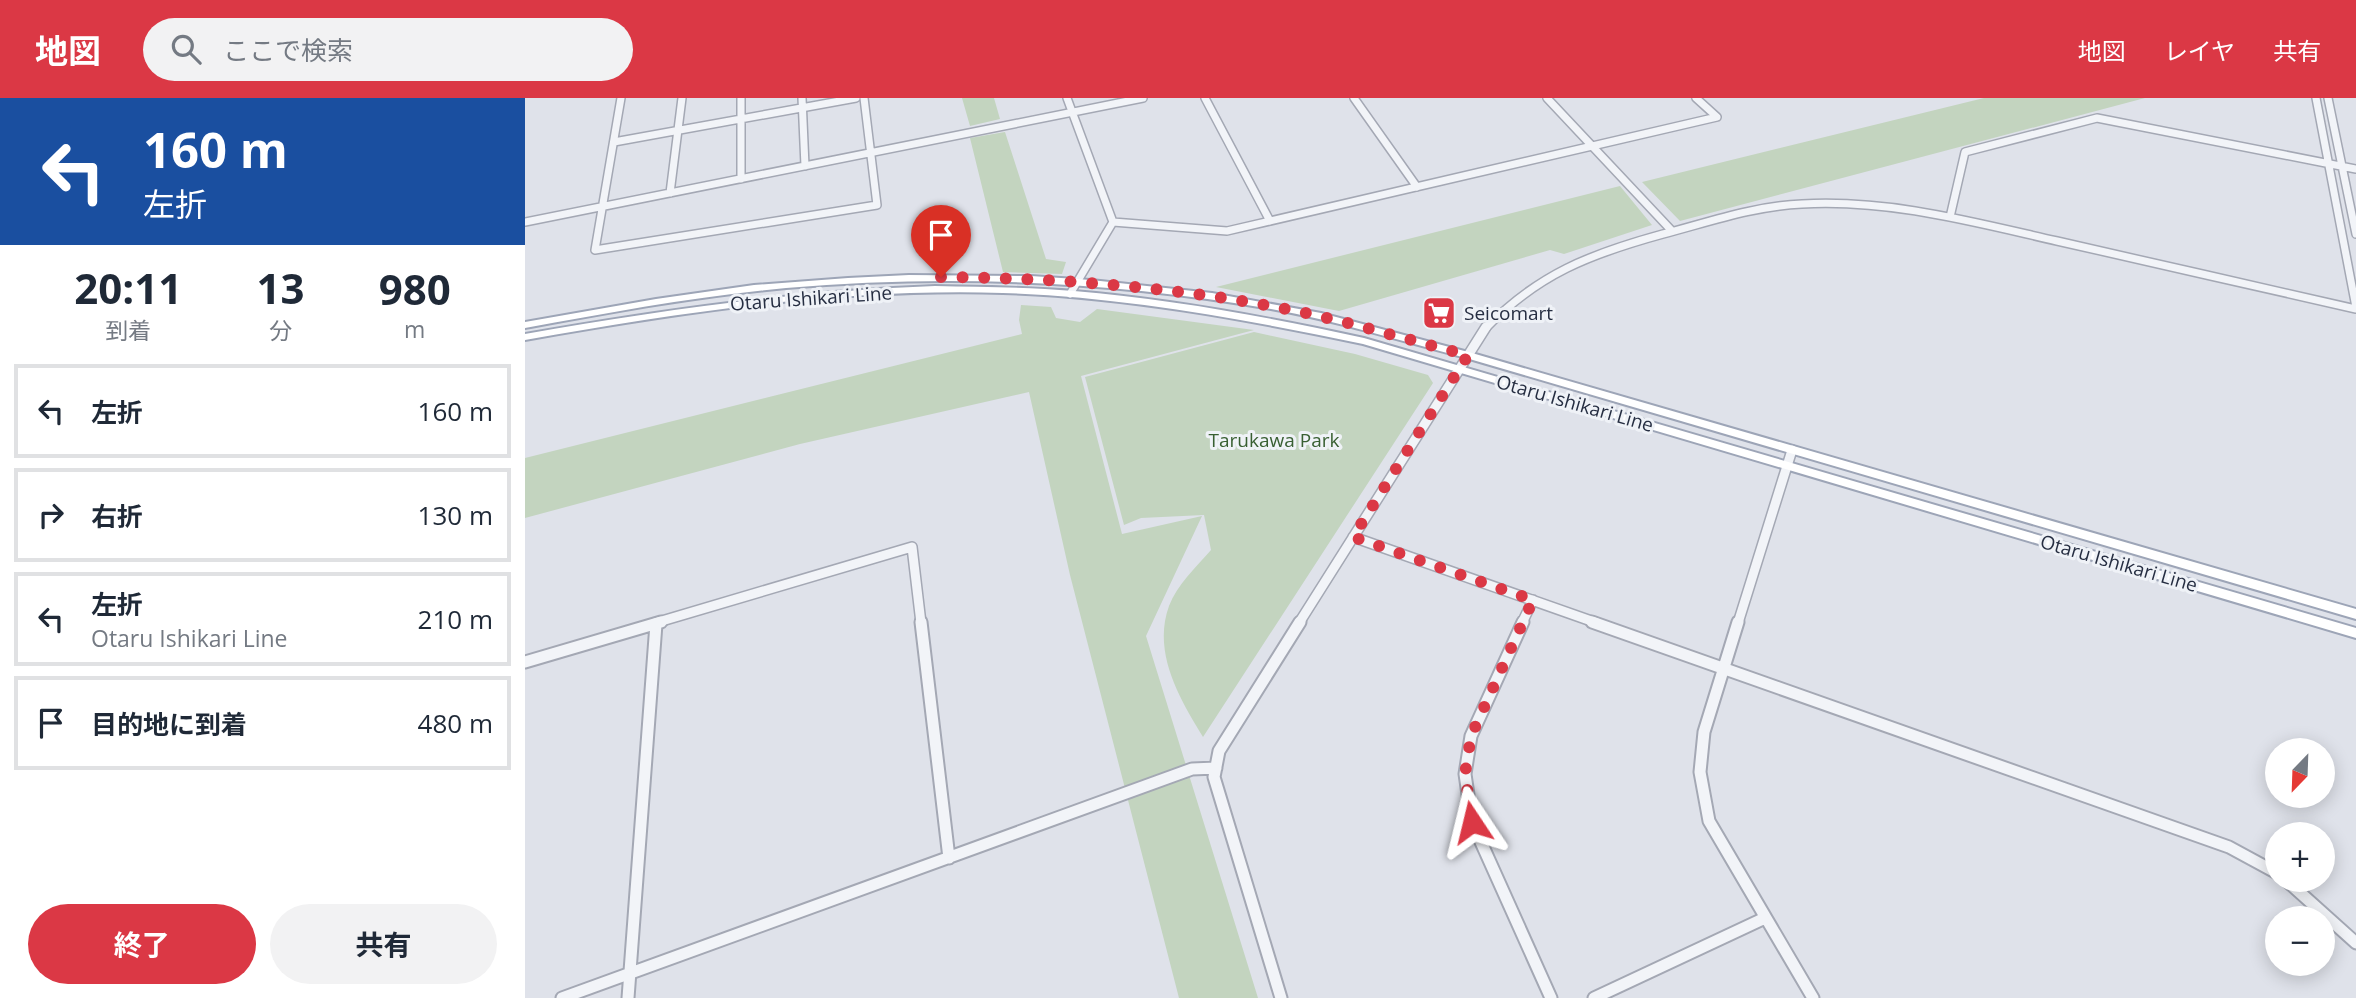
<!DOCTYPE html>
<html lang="ja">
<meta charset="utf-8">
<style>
:root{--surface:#fff;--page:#f2f2f3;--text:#1f2937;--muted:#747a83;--line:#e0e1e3;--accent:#db3845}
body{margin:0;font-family:"Open Sans","Noto Sans JP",sans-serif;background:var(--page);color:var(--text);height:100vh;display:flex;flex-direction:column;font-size:26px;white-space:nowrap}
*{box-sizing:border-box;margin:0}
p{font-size:23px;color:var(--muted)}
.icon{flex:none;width:38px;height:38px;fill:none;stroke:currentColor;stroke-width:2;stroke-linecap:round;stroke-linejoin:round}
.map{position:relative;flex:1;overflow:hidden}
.sheet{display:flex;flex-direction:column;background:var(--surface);width:525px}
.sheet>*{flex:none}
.guide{background:#1a4fa0;color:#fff;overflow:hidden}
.needle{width:46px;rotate:203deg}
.tools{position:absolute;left:1740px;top:640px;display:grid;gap:14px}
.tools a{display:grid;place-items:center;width:70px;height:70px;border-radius:50%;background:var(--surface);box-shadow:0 4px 18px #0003;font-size:35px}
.pin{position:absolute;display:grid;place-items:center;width:60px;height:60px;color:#fff;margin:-72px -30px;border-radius:50% 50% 50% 0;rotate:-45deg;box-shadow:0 0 7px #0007}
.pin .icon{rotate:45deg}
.me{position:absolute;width:77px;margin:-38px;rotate:350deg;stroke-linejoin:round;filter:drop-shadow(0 0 5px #0008)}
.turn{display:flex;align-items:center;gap:24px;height:147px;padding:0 28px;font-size:32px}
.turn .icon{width:91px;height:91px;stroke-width:2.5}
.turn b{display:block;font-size:49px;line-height:60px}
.eta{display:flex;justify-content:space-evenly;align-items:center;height:119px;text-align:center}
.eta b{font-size:42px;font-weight:700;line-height:49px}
.button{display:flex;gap:14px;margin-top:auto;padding:14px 28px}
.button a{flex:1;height:80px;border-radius:42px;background:var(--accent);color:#fff;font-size:28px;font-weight:700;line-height:80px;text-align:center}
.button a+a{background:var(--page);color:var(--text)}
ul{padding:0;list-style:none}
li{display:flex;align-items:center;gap:21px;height:94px;margin:0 14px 10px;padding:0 14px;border:4px solid var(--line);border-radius:0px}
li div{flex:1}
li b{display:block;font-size:26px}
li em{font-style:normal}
header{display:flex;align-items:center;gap:42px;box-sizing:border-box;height:98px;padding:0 35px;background:var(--accent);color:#fff}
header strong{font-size:33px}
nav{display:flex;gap:38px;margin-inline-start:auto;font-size:24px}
.search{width:490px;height:63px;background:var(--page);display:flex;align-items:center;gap:18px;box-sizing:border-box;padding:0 24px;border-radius:38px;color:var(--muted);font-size:26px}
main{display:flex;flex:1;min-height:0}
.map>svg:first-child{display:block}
.green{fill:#c3d4bf}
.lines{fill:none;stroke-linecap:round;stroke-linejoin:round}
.minor-far2-casing{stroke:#a4a8b4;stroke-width:10}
.minor-far1-casing{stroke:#a4a8b4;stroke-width:12}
.minor-casing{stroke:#a4a8b4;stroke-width:15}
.major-casing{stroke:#9da5b7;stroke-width:4}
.minor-far2{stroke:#f2f4f8;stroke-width:7}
.minor-far1{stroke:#f2f4f8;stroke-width:9}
.minor{stroke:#f2f4f8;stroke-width:11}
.major{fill:#fff;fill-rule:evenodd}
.wall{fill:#9da1ab}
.shaded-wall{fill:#7f838b}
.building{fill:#b6bbc7;stroke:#7f838b;stroke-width:2}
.route{stroke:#db3845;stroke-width:12;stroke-dasharray:0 21.6}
.labels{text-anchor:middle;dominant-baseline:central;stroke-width:6;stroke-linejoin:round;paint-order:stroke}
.street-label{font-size:19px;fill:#262e42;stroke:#eff2f7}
.poi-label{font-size:19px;fill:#262e42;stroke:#eff2f7;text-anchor:start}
.park-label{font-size:19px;fill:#385f32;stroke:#eff2f7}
</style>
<header>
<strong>地図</strong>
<div class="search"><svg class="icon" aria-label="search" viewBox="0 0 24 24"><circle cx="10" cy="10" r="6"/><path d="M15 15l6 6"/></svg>ここで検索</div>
<nav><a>地図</a><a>レイヤ</a><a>共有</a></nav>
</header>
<main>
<section class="sheet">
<div class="guide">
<div class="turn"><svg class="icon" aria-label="left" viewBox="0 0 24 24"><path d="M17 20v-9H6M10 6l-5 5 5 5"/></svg><div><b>160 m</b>左折</div></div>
</div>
<div class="eta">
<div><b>20:11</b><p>到着</p></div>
<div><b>13</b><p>分</p></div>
<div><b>980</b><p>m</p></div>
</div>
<ul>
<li><svg class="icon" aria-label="left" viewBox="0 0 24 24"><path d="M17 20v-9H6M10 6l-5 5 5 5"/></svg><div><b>左折</b></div><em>160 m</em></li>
<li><svg class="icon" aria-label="right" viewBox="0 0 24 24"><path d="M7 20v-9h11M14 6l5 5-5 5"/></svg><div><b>右折</b></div><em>130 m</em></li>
<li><svg class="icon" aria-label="left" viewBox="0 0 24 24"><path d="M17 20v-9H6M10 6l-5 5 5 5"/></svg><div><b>左折</b><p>Otaru Ishikari Line</p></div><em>210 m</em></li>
<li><svg class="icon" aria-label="arrive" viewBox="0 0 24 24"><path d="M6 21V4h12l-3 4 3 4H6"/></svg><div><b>目的地に到着</b></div><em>480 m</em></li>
</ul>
<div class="button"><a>終了</a><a>共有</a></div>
</section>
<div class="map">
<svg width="1831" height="900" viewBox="0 0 1831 900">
<rect width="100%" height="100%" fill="#dfe2ea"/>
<!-- green -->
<path class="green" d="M437 0H469L475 21 445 28Z
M1459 0H1620L1155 123 1117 84Z
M480 34 521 161 541 164 537 176 478 174 445 40Z
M1095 88 1127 127 1039 156 1025 152 814 213 691 189Z
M496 207 526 209 531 220 555 224 572 211 729 232 556 278 597 436 677 418 621 538 733 900H654L545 477 504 294 275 346 0 420V360L497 236 494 222Z
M729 234 830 256 903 277 908 285 678 639C655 601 627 555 644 508 652 487 671 469 686 452L679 417 616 420 599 427 560 279Z"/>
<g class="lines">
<defs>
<path id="minor-far2" d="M96 0 70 152 352 107 339 0
M216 0V81
M277 0 280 68
M542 0 588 124 545 196
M680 0 745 123
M829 0 892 89
M1022 0 1147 133
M1791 0 1831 209
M1803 0 1831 136
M89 44 331 0
M145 95 157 0
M1425 119 1440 54 1572 20 1831 71
M0 124 618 0
M588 124 702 133 1192 19 1171 0
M960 231C1013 176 1065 156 1138 136 1184 124 1229 108 1277 106 1364 101 1448 124 1532 143 1632 166 1731 188 1831 211"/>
<path id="minor-far1" d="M828 439 1072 525
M130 525 387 449 396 525
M774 525 961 229
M997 525 1008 502
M1213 525 1267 352"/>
<path id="minor" d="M396 524 424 760
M998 524 946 638 940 676 947 724 1026 900
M1067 524 1704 749 1752 775
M1213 524 1179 634 1175 674 1184 723 1288 900
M0 564 136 524
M1761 782 1831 845
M37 900 667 671 691 670
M103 900 131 526
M756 900 689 679 694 653 775 524
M1069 900 1240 820"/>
<path id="major" d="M384 177 506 178 566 182 687 195 796 215 947 255 1831 511V521L941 260C876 243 812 223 746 211 586 183 423 176 261 190 173 198 87 214 0 230V224L131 201 229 187 323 180Z
M410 188C456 189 502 189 549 193 646 201 743 219 839 240L1831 530V540L838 246C719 221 599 199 478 195 317 190 158 214 0 242V236C136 212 271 193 410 188Z"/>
</defs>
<!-- minor-far2 casing -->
<use href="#minor-far2" class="minor-far2-casing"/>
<!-- minor-far1 casing -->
<use href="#minor-far1" class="minor-far1-casing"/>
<!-- minor casing -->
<use href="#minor" class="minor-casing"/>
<!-- major casing -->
<use href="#major" class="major-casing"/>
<!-- minor-far2 -->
<use href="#minor-far2" class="minor-far2"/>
<!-- minor-far1 -->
<use href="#minor-far1" class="minor-far1"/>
<!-- minor -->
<use href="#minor" class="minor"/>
<!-- major -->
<use href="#major" class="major"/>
</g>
<!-- wall -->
<path class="wall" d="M927 205V214L922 222 902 216V207Z"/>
<!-- shaded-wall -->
<path class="shaded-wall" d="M927 205V214L922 222V213Z"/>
<!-- building -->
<path class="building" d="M907 200 927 205 922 213 902 207Z"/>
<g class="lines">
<!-- route -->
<path class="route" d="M416 179C528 180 640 188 751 209 816 221 879 241 943 257L828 439 1008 502 946 638 940 676 947 724"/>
</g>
<!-- icons -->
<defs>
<symbol id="supermarket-square" viewBox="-11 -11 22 22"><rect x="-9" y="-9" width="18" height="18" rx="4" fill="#db3845" stroke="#eff2f7"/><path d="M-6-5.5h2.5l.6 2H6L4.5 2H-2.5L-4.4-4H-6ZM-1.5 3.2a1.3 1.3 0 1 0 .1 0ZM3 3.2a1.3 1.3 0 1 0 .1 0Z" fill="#fff"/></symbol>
</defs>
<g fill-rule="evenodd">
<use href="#supermarket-square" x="895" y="196" width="38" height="38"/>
</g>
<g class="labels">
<!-- street labels -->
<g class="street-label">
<text transform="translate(286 200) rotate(-4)">Otaru Ishikari Line</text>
<text transform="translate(1050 305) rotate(16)">Otaru Ishikari Line</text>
<text transform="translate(1594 465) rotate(16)">Otaru Ishikari Line</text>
</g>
<!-- poi labels -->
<g class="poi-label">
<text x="939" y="215">Seicomart</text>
</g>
<!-- park labels -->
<g class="park-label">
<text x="749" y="342">Tarukawa Park</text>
</g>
</g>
</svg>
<div class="tools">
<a><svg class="needle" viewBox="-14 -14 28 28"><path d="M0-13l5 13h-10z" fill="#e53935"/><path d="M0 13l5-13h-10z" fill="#747a83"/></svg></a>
<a>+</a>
<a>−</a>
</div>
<div class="pin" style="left:416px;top:179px;background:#d93025"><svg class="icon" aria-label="arrive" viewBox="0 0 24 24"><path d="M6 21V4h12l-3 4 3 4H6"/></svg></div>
<svg class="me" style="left:947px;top:724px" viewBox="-20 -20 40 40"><path d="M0-17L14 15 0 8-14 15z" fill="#db3845" stroke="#fff" stroke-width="4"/></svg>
</div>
</main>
